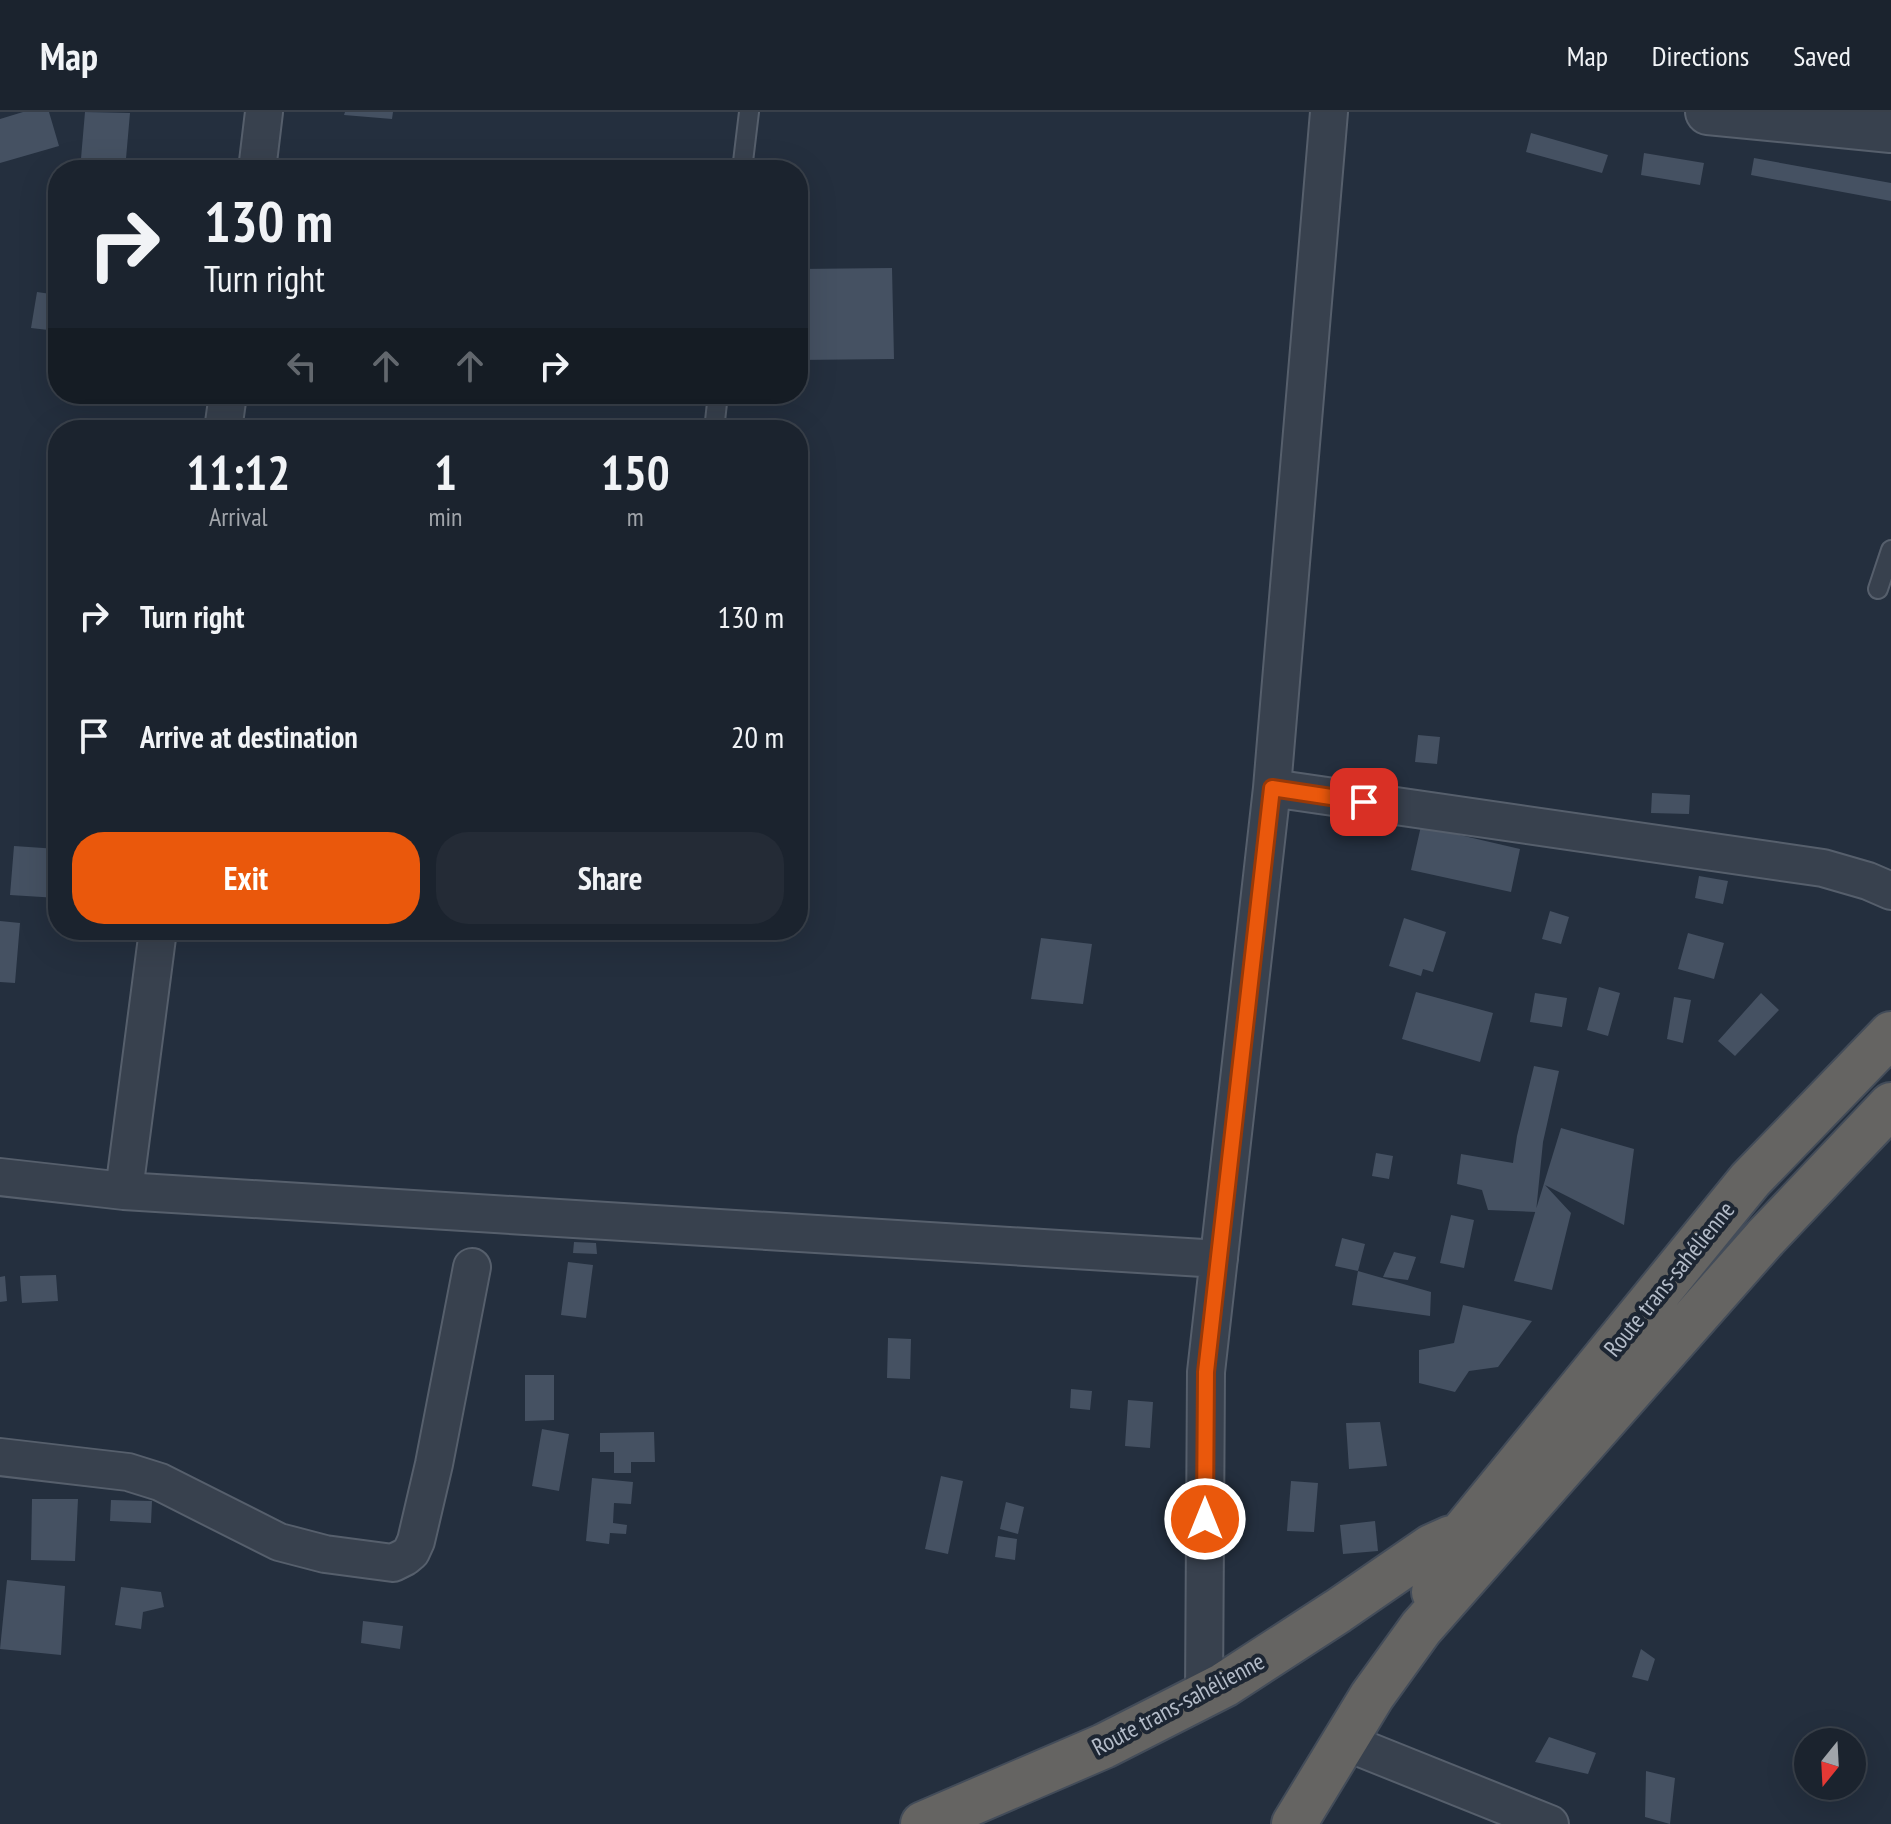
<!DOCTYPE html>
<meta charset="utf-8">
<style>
:root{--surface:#1b232e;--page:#242b36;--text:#f1f3f6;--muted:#a0a4aa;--line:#39404a;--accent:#ea580c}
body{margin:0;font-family:"PT Sans Narrow",sans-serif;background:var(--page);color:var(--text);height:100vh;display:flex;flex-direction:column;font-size:30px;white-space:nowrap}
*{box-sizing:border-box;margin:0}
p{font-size:26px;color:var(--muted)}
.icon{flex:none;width:44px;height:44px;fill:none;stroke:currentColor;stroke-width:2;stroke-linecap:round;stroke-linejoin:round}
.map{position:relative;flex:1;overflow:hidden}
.details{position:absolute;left:48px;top:308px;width:760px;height:520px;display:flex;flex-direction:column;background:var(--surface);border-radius:32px;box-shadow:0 8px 32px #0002,0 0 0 2px var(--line)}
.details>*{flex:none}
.banner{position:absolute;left:48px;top:48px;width:760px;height:244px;border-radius:32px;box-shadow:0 8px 32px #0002,0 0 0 2px var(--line);background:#1b232e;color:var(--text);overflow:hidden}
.needle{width:52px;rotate:198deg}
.fabs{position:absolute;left:1794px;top:1616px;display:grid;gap:16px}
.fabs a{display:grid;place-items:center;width:72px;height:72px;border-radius:50%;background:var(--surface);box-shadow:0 8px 32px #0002,0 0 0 2px var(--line);font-size:40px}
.pin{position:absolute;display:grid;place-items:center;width:68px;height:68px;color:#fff;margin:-34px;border-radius:16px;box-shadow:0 4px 12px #0006}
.me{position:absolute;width:88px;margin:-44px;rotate:0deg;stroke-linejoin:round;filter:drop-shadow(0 0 6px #0008)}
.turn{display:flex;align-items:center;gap:28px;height:168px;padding:0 24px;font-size:36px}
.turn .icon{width:104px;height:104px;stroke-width:2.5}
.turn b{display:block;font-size:56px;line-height:68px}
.lanes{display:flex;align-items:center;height:76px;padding:0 24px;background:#0003;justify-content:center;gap:40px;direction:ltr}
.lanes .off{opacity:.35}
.eta{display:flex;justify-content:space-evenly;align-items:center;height:136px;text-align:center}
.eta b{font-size:48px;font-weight:600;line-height:56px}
.cta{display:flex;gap:16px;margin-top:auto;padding:16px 24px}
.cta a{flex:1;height:92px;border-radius:32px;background:var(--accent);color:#fff;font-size:32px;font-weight:600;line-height:92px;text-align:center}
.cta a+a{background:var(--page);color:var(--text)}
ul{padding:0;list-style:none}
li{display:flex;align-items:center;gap:24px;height:120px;padding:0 24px}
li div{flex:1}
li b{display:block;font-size:30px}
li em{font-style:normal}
header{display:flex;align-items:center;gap:48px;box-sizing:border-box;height:112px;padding:0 40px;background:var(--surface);border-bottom:2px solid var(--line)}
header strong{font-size:38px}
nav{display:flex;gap:44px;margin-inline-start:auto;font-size:28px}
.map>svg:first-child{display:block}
.building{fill:#455162}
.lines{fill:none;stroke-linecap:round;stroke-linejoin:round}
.service-casing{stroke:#565f6c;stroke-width:22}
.minor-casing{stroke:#565f6c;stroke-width:40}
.tertiary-casing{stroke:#565f6c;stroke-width:48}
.trunk-casing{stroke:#434c59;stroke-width:48}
.service{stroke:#38414e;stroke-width:18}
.minor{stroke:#38414e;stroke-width:36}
.tertiary{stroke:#38414e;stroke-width:44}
.trunk{stroke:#656462;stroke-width:44}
.route-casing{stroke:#983908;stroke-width:20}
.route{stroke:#ea580c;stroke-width:14}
.labels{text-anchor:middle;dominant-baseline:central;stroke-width:8;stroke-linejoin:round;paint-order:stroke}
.street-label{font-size:24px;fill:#b4bcc9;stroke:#1d2633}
</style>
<header>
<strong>Map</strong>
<nav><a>Map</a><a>Directions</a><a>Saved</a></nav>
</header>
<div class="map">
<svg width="1891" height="1712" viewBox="0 0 1891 1712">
<rect width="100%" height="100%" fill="#242f3e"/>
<!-- building -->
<path class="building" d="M23 0H49L59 34 0 51V7Z
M85 0 130 1 125 58H80Z
M345 0H393L392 7 344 3Z
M1531 21 1608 43 1602 61 1526 40Z
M1644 41 1704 51 1700 73 1641 63Z
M1754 46 1891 71V89L1751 63Z
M53 91 58 92V143L46 141Z
M892 156 894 247 798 248V157Z
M37 180 58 183 57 219 31 216Z
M1418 623 1440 625 1437 652 1415 650Z
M1652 681 1690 683 1689 702 1651 701Z
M1421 714 1520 737 1511 780 1411 758Z
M14 734 58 737V786L10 783Z
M1699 764 1728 769 1723 792 1695 786Z
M1550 799 1569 805 1561 832 1542 827Z
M1404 806 1446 820 1433 860 1423 857 1421 864 1389 854Z
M0 809 20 811 15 871 0 870Z
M1688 821 1724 831 1714 867 1678 857Z
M1041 826 1092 832 1083 892 1031 887Z
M1599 875 1620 881 1608 924 1587 918Z
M1416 880 1493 901 1480 950 1402 927Z
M1535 881 1567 886 1562 915 1530 910Z
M1761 881 1779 898 1735 944 1718 929Z
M1674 885 1691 888 1683 931 1667 927Z
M1534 954 1559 959 1543 1030 1536 1100 1488 1098 1482 1078 1457 1072 1461 1042 1513 1051 1517 1024Z
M1561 1016 1634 1037 1624 1113 1545 1073 1571 1101 1552 1178 1514 1169Z
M1376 1041 1393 1044 1389 1067 1372 1064Z
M1451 1103 1474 1108 1464 1156 1440 1151Z
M1342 1126 1365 1132 1358 1159 1335 1154Z
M574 1130 596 1131 597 1142 573 1141Z
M1394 1140 1416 1145 1408 1168 1383 1165Z
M568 1150 593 1153 586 1206 561 1203Z
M1358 1159 1431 1180 1430 1204 1352 1193Z
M56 1163 58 1189 22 1191 20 1164Z
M5 1164 7 1189 0 1190V1165Z
M1463 1193 1532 1209 1498 1255 1469 1259 1455 1280 1419 1271V1238L1454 1231Z
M888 1226 911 1227 910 1267 887 1266Z
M525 1263H554V1308L525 1309Z
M1071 1277 1092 1279 1090 1298 1070 1296Z
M1128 1288 1153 1290 1150 1336 1125 1334Z
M1380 1310 1387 1354 1349 1357 1346 1311Z
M542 1317 569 1322 559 1379 532 1374Z
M654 1320 655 1350H631V1361H614V1340H600V1321Z
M941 1364 963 1369 948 1442 925 1437Z
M592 1366 633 1370 631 1392 614 1391 613 1411 627 1413 626 1422 610 1421 609 1432 586 1429Z
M1291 1369 1318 1371 1314 1420 1287 1419Z
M32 1387H78L75 1449 31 1448Z
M111 1388 152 1389 151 1411 110 1409Z
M1006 1390 1024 1395 1018 1422 1000 1417Z
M1375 1409 1378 1439 1343 1442 1340 1413Z
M998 1424 1017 1427 1015 1448 995 1445Z
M7 1468 65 1474 61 1543 0 1537Z
M121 1475 161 1480 164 1495 143 1500 141 1517 115 1513Z
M363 1509 403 1514 400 1537 361 1531Z
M1641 1537 1655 1547 1648 1569 1632 1565Z
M1549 1625 1596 1641 1588 1662 1535 1650Z
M1646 1659 1675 1666 1670 1712 1645 1705Z"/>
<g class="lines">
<defs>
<path id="service" d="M742 58 749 0
M714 318 718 282
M1878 477 1891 438"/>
<path id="minor" d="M257 58 264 0
M223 318 228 282
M1272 676 1823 756 1868 769 1891 779
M0 1065 124 1079 1219 1147
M124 1079 158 818
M0 1345 128 1360 160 1370 279 1430 325 1442 393 1451 405 1445 411 1440 416 1429 434 1352 472 1155
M1204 1584 1206 1260 1272 676 1329 0
M1343 1629 1550 1712"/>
<path id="tertiary" d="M1708 0 1891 18"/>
<path id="trunk" d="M1434 1480 1442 1459 1460 1424 1750 1068 1891 922
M923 1712 1104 1634 1224 1573 1338 1499 1431 1435 1451 1426 1466 1424
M1294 1712 1372 1584 1421 1516 1765 1126 1891 993"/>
</defs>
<!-- service casing -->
<use href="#service" class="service-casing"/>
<!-- minor casing -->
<use href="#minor" class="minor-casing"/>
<!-- tertiary casing -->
<use href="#tertiary" class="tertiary-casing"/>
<!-- trunk casing -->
<use href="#trunk" class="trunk-casing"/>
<!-- service -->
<use href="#service" class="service"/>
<!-- minor -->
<use href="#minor" class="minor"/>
<!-- tertiary -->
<use href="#tertiary" class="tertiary"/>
<!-- trunk -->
<use href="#trunk" class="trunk"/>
</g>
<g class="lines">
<defs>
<path id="route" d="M1205 1407 1206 1260 1272 676 1364 690"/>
</defs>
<!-- route casing -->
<use href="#route" class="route-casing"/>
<!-- route -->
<use href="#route" class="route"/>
</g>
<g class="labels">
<!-- street labels -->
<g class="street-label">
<text transform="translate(1669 1167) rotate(-51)">Route trans-sahélienne</text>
<text transform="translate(1178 1592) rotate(-28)">Route trans-sahélienne</text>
</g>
</g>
</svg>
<div class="fabs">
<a><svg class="needle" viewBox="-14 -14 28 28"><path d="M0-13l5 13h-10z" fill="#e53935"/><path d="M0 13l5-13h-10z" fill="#a0a4aa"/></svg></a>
</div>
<div class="pin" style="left:1364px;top:690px;background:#d93025"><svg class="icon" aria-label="arrive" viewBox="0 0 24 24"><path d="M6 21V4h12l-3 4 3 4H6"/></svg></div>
<svg class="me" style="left:1205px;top:1407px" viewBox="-20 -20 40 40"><circle r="17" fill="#ea580c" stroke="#fff" stroke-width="3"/><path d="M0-11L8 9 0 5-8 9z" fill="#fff"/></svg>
<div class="banner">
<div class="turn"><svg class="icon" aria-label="right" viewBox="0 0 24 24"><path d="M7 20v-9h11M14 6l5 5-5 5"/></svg><div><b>130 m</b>Turn right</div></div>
<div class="lanes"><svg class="icon off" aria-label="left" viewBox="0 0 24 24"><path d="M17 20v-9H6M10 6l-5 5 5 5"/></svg><svg class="icon off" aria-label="ahead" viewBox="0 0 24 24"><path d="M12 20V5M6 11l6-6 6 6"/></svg><svg class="icon off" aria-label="ahead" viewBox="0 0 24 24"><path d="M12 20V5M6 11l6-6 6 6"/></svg><svg class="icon" aria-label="right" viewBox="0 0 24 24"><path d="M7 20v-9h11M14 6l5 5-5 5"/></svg></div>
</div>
<section class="details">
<div class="eta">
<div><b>11:12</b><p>Arrival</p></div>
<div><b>1</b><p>min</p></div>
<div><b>150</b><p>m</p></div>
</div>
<ul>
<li><svg class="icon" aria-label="right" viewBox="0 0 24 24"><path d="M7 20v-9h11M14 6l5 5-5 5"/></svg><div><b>Turn right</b></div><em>130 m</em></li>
<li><svg class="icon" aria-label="arrive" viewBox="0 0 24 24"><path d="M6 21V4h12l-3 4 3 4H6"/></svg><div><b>Arrive at destination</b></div><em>20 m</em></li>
</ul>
<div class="cta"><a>Exit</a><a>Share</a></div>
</section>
</div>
